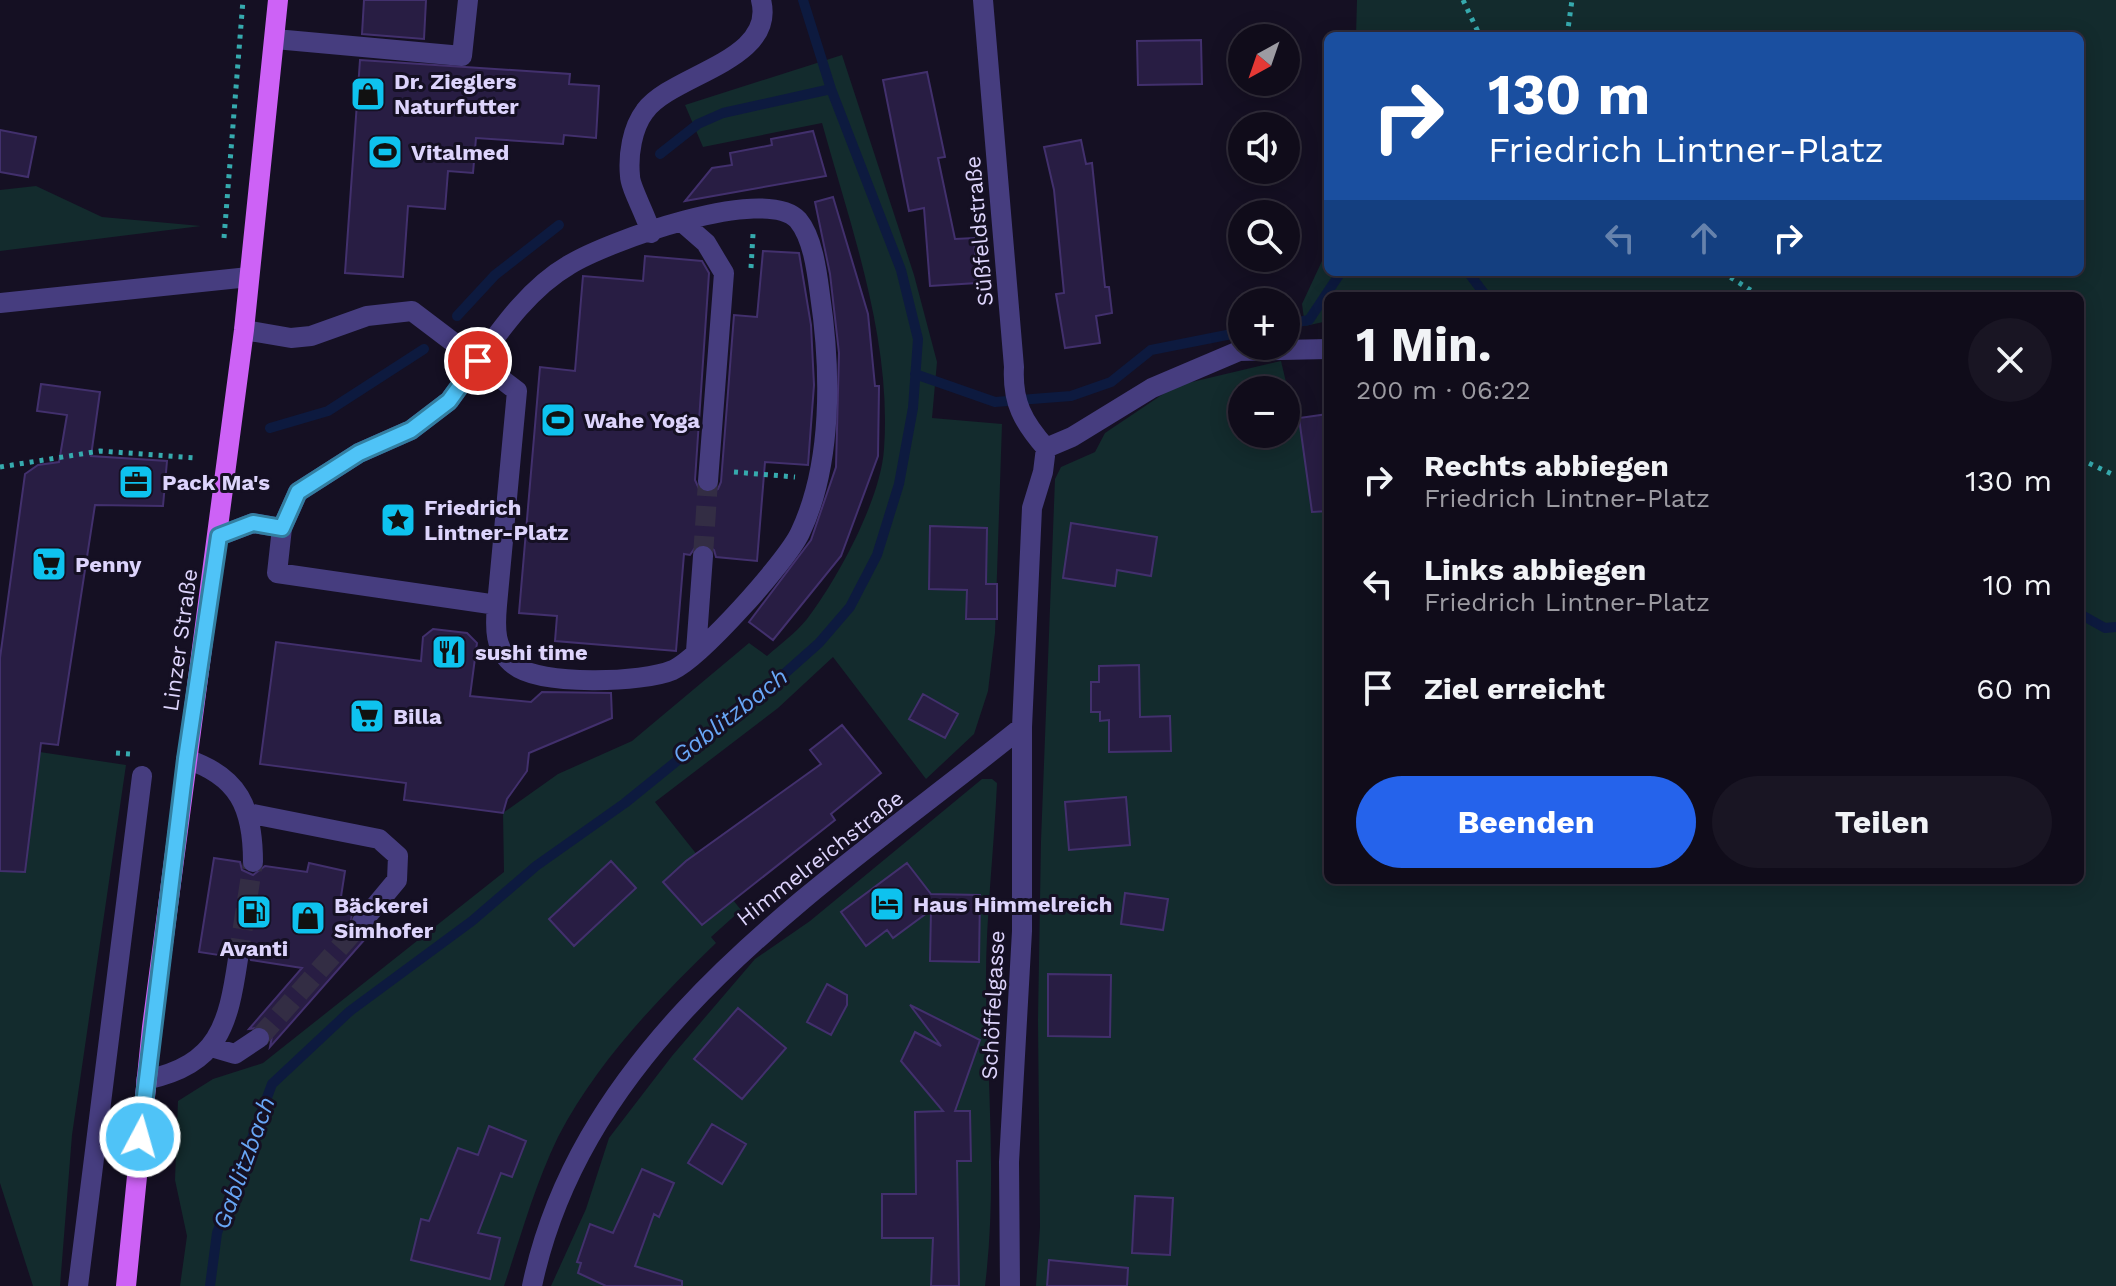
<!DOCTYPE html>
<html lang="de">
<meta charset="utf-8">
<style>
:root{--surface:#100c1a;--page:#191523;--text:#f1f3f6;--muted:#9c9ba2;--line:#302c39;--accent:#2563eb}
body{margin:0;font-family:"Work Sans",sans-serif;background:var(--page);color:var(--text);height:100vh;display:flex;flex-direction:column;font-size:30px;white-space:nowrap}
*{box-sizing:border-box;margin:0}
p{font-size:26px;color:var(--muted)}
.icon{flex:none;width:44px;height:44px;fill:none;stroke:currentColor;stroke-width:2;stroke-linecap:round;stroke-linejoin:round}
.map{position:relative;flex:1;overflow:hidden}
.sheet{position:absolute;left:1324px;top:292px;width:760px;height:592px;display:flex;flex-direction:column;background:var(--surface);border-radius:12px;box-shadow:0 4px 20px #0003,0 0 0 2px var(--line)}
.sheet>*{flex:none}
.top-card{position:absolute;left:1324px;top:32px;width:760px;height:244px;border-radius:12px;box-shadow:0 4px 20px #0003,0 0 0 2px var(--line);background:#1a4fa0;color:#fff;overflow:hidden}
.needle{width:52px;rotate:220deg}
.controls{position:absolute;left:1228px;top:24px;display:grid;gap:16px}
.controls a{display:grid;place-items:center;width:72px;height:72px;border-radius:50%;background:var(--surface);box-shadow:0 4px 20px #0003,0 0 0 2px var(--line);font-size:40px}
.pin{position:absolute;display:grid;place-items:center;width:68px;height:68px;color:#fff;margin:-34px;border:4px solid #fff;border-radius:50%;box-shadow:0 2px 8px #0007}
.me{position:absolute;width:88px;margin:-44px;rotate:6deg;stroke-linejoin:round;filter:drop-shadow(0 0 6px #0008)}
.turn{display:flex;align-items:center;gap:28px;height:168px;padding:0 32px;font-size:36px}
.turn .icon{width:104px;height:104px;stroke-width:2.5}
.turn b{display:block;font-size:56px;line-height:68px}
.lanes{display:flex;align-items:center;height:76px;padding:0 32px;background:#0003;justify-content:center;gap:40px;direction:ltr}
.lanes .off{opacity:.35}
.round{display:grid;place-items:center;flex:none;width:84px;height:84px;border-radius:42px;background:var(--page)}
.headline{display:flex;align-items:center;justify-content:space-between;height:136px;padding:0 32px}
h1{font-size:48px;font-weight:700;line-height:60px}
.cta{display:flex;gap:16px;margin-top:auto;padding:16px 32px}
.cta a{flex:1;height:92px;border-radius:48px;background:var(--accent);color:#fff;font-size:32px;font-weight:700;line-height:92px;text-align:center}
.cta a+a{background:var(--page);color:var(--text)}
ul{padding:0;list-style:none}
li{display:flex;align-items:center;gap:24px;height:104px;padding:0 32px}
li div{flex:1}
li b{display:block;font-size:30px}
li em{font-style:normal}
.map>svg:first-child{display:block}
.green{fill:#132b2d;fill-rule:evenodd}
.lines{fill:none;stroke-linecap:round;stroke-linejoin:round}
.stream{stroke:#0d1a3f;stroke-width:10}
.building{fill:#281d43;stroke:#42306d;stroke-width:2}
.minor-tunnel{stroke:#332d44;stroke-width:20;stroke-dasharray:20 10;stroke-linecap:butt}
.path{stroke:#36aaae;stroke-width:5;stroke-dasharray:4 6;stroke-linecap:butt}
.minor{stroke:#463d7f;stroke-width:20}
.major{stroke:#cd62f6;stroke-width:20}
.route-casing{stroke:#337fa1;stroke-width:20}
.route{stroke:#4fc3f7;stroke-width:14}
.labels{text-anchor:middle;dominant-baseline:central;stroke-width:6;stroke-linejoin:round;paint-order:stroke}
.poi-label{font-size:22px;font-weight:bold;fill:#ddd4fc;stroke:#151023;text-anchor:start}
.street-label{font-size:22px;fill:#ddd4fc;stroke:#151023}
.water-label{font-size:24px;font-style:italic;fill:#68a6f6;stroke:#151023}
</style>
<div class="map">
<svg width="2116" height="1286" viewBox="0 0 2116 1286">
<rect width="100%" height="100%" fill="#151023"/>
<!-- green -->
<path class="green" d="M1357 0H2116V1286H1036L1040 1227 1038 1020 1041 841 1055 479 1061 467 1095 452 1105 433 1175 386 1281 361 1295 420 1328 414V880H2080V296H1328V321L1305 326 1302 304 1328 248V272H2080V36H1356ZM1242 390H1286V434H1242Z
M842 55 914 275 937 362 932 418 1002 424 995 633 988 691 974 734 926 779 833 657 778 708 655 802 741 910 711 937 716 943C656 1001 597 1062 558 1137 535 1184 521 1236 504 1286H180L187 1236 175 1180 178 1101 213 1079 263 1063 504 872 503 813 558 774 632 741 749 643 767 656C780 644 796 633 807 619 837 580 881 499 884 449 892 339 851 228 822 123L703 147 685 105Z
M36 186 102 217 201 226 0 251V190Z
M0 746 126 765 72 1135 60 1286H33L0 1183Z
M982 779H992L997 783C994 852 985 923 986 992 988 1090 997 1189 985 1286H551L586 1209 609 1138 672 1056 755 959 810 921Z"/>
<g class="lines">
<!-- stream -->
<path class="stream" d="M660 154 698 124 723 113 831 89
M1468 272 1486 296
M457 316 495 275 559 225
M1286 324 1309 320 1341 272
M915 374 995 402 1071 396 1111 382 1151 350 1242 332
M270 428 328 411 424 349
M2080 614 2105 628 2116 627
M210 1286 217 1233 272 1084 350 1011 472 921 536 866 625 803 783 675 819 643 850 607 877 555 899 484 913 408 918 339 901 270 831 89 803 0"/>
</g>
<!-- building -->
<path class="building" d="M364 0H426L424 39 362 34Z
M1201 40 1202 84 1138 85 1137 41Z
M360 60 570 74 569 84 599 86 596 138 564 135 563 144 476 138 473 173 448 171 445 209 408 206 403 277 345 273Z
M927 72 945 157 938 158 955 239 974 238 977 283 930 286 924 208 909 211 883 80Z
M0 130 36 137 28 177 0 172Z
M813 131 826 176 685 201 712 168 732 165 730 153 772 145 771 139Z
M1081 140 1086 164 1092 163 1105 287H1109L1112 313 1096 316 1100 343 1065 348 1056 294 1064 293 1054 190 1044 147Z
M833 197 868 314 875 386H879L878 456 841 556 773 640 749 622 811 540 836 467 839 353 830 274 815 202Z
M763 251 799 253 811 325 814 385 808 465 765 462 757 561 716 557 714 550 705 543 697 545 690 555 684 554 676 651 555 641 557 616 519 613 540 367 575 371 583 276 643 281 645 256 702 261 709 273 695 480 700 491 708 494 718 489 721 482 734 315 757 317Z
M41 384 100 392 91 456 167 461 163 506 95 505 58 745 41 743 25 872 0 871V658L25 474 38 465 59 462 67 415 37 411Z
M1328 414V511L1312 512 1299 418Z
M1071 523 1157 537 1151 576 1117 570 1115 586 1063 578Z
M930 526 987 528 986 584H997V619H966L967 590 929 589Z
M433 629 467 633 477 643 470 696 531 702 542 692 611 693 612 718 529 753 527 771 507 799 503 813 404 800 406 783 260 764 276 642 421 661 423 637Z
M1139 665 1140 717 1170 716 1171 751 1109 752V720L1100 721V712H1091V682H1099V666Z
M923 694 958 714 945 738 909 719Z
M842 725 881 773 831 814 835 820 702 925 663 882 686 861 821 764 810 750Z
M1126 797 1130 845 1069 850 1065 802Z
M214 858 240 862 242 870 253 875 265 866 307 872 309 863 345 871 340 903 352 913 350 927 361 935 372 931 270 1047 272 1036 265 1027 249 1029 302 968 251 960 247 949 239 946 233 947 225 956 199 952Z
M611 861 636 888 574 946 549 919Z
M907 863 931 894 980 895 979 962 930 961 931 910 893 938 887 930 866 946 841 912Z
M1125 893 1168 899 1163 930 1121 924Z
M1048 974 1111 975 1110 1037 1048 1036Z
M827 984 847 995V1005L831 1035 807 1022Z
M910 1005 980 1040 955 1111H970L971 1161H957L959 1286H931L933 1238H882V1194H916L915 1112 943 1111 901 1061 915 1032 941 1046Z
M738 1008 786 1048 742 1099 694 1059Z
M712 1124 746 1144 722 1184 688 1163Z
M489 1126 526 1141 512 1177 501 1173 478 1233 500 1238 490 1279 411 1260 421 1219 429 1221 458 1148 478 1155Z
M642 1169 674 1183 659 1217 654 1214 635 1266 682 1281V1286H606L578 1273 581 1263 577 1262 590 1224 613 1233Z
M1135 1196 1173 1198 1170 1255 1132 1253Z
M1049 1260 1128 1268 1127 1286H1047Z"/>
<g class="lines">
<!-- minor-tunnel -->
<path class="minor-tunnel" d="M703 556 708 481
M238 959 253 862
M259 1038 362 922"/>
<!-- path -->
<path class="path" d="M1463 0 1480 36
M1567 36 1572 0
M224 238 243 0
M751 268 753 234
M1722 272 1760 296
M2080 459 2116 476
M0 467 100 451 197 458
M734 472 795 477
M116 753 131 754"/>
<!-- minor -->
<path class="minor" d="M983 0 1014 367C1012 402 1023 422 1046 448
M275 39 462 56 468 0
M682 222 706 243 724 273 708 481
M651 233C647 217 630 187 630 176 628 155 632 128 645 111 672 74 777 61 761 0
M0 303 249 277
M244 330 291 338 311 336 367 316 412 311 478 361C503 326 531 287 569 265 606 242 765 184 798 220 813 238 817 272 820 295 831 369 833 464 800 533 787 561 701 657 673 670 643 683 540 686 514 665 494 650 495 627 497 605
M1046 448 1072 437 1152 388 1239 351 1328 349
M219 536 253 523 282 528 298 492 359 453 411 430 449 401 478 361 517 391 497 605 277 573 282 528
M696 651 703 556
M186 759C239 776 253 808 253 862
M248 813 379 839 398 856 397 880 362 922
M211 1047 235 1054 259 1038
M146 1080C219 1064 228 1026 238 959
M78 1286 142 776
M532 1286C586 1030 833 880 1022 727
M1010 1286 1009 1162 1022 931V727L1032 508 1043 472 1046 448"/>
<!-- major -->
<path class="major" d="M126 1286 152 1027 244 330 278 0"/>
</g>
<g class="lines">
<defs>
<path id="route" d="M140 1137 186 759 219 536 253 523 282 528 298 492 359 453 411 430 449 401 478 361"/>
</defs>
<!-- route casing -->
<use href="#route" class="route-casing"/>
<!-- route -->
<use href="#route" class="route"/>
</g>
<!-- icons -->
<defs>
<symbol id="shop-square" viewBox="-11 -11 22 22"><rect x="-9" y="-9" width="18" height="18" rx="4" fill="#0ec2ee" stroke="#151023"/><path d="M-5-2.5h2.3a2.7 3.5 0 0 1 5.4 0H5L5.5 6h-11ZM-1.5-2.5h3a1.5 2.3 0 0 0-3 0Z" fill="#111"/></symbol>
<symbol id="stadium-square" viewBox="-11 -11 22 22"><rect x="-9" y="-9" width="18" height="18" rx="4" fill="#0ec2ee" stroke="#151023"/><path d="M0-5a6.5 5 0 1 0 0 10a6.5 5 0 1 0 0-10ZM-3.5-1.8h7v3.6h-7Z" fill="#111"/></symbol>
<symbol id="office-square" viewBox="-11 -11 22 22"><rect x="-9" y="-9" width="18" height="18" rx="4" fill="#0ec2ee" stroke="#151023"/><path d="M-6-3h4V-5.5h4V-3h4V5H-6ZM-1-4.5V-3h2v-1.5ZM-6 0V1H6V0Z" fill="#111"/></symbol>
<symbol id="sight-square" viewBox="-11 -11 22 22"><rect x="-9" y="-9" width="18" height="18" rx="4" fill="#0ec2ee" stroke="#151023"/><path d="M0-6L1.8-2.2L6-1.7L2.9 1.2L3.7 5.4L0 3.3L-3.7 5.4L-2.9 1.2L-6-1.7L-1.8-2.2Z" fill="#111"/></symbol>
<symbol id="supermarket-square" viewBox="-11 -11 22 22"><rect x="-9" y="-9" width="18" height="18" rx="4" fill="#0ec2ee" stroke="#151023"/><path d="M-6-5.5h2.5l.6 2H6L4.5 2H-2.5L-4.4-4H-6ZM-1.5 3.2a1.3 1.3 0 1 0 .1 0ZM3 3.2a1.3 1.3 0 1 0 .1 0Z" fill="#111"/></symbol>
<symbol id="restaurant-square" viewBox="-11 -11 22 22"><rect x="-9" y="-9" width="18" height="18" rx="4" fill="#0ec2ee" stroke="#151023"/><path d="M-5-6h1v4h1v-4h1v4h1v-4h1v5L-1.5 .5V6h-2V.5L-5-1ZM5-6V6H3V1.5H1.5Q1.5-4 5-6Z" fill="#111"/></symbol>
<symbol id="hotel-square" viewBox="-11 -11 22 22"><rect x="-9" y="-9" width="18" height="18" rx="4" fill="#0ec2ee" stroke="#151023"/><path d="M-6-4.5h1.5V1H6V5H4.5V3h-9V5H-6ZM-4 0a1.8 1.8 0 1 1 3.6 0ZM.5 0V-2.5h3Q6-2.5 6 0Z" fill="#111"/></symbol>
<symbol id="fuel-square" viewBox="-11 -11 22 22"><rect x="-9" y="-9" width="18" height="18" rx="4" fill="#0ec2ee" stroke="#151023"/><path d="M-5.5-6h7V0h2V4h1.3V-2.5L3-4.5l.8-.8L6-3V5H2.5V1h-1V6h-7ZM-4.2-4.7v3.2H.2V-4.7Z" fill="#111"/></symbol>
</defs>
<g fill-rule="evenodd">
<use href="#shop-square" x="348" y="74" width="40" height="40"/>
<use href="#stadium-square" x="365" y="132" width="40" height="40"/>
<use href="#stadium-square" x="538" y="400" width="40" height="40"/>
<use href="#office-square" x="116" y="462" width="40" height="40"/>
<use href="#sight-square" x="378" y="500" width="40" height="40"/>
<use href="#supermarket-square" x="29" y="544" width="40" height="40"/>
<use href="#restaurant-square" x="429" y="632" width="40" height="40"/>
<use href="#supermarket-square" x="347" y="696" width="40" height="40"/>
<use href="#hotel-square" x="867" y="884" width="40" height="40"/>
<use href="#fuel-square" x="234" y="892" width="40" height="40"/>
<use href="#shop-square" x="288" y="898" width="40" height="40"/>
</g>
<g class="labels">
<!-- poi labels -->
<g class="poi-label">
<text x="394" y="81">Dr. Zieglers<tspan x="394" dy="25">Naturfutter</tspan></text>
<text x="411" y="152">Vitalmed</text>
<text x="584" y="420">Wahe Yoga</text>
<text x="162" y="482">Pack Ma's</text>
<text x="424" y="507">Friedrich<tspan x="424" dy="25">Lintner-Platz</tspan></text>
<text x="75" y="564">Penny</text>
<text x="475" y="652">sushi time</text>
<text x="393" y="716">Billa</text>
<text x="913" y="904">Haus Himmelreich</text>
<text x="334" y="905">Bäckerei<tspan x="334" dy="25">Simhofer</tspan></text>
<text x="254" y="948" text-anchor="middle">Avanti</text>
</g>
<!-- street labels -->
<g class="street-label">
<text transform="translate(979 231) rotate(-95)">Süßfeldstraße</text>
<text transform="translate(180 640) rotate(-82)">Linzer Straße</text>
<text transform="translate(820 858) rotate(-38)">Himmelreichstraße</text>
<text transform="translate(993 1005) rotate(-87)">Schöffelgasse</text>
</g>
<!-- water labels -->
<g class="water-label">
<text transform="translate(730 716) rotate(-38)">Gablitzbach</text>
<text transform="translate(244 1163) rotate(-70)">Gablitzbach</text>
</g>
</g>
</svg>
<div class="controls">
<a><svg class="needle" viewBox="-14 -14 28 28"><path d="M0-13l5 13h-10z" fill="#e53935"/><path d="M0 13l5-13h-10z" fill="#9c9ba2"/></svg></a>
<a><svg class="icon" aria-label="sound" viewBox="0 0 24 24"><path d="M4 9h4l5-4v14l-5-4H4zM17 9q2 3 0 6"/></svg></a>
<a><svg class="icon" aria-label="search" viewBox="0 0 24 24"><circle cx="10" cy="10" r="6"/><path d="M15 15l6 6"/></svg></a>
<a>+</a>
<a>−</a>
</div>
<div class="pin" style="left:478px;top:361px;background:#d93025"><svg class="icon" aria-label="arrive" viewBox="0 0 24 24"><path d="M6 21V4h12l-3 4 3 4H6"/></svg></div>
<svg class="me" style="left:140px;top:1137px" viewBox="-20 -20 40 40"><circle r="17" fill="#4fc3f7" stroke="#fff" stroke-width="3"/><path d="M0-11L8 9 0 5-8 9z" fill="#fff"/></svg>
<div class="top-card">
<div class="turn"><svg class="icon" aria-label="right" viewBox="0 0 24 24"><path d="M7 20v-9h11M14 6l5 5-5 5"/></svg><div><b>130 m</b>Friedrich Lintner-Platz</div></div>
<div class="lanes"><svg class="icon off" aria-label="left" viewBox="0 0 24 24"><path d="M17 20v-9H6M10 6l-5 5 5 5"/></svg><svg class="icon off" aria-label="ahead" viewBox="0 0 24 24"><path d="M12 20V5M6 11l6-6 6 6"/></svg><svg class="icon" aria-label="right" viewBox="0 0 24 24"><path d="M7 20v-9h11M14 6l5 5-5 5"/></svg></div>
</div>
<section class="sheet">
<div class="headline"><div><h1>1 Min.</h1><p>200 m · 06:22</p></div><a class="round"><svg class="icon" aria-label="close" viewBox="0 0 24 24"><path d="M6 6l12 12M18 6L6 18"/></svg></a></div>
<ul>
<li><svg class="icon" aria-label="right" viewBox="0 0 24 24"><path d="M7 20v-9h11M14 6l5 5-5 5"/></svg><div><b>Rechts abbiegen</b><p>Friedrich Lintner-Platz</p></div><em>130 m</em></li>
<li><svg class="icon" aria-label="left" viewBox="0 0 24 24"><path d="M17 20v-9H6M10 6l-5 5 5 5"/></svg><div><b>Links abbiegen</b><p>Friedrich Lintner-Platz</p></div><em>10 m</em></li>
<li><svg class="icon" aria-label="arrive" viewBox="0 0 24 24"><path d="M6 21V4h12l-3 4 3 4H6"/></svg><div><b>Ziel erreicht</b></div><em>60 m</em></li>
</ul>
<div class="cta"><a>Beenden</a><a>Teilen</a></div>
</section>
</div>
